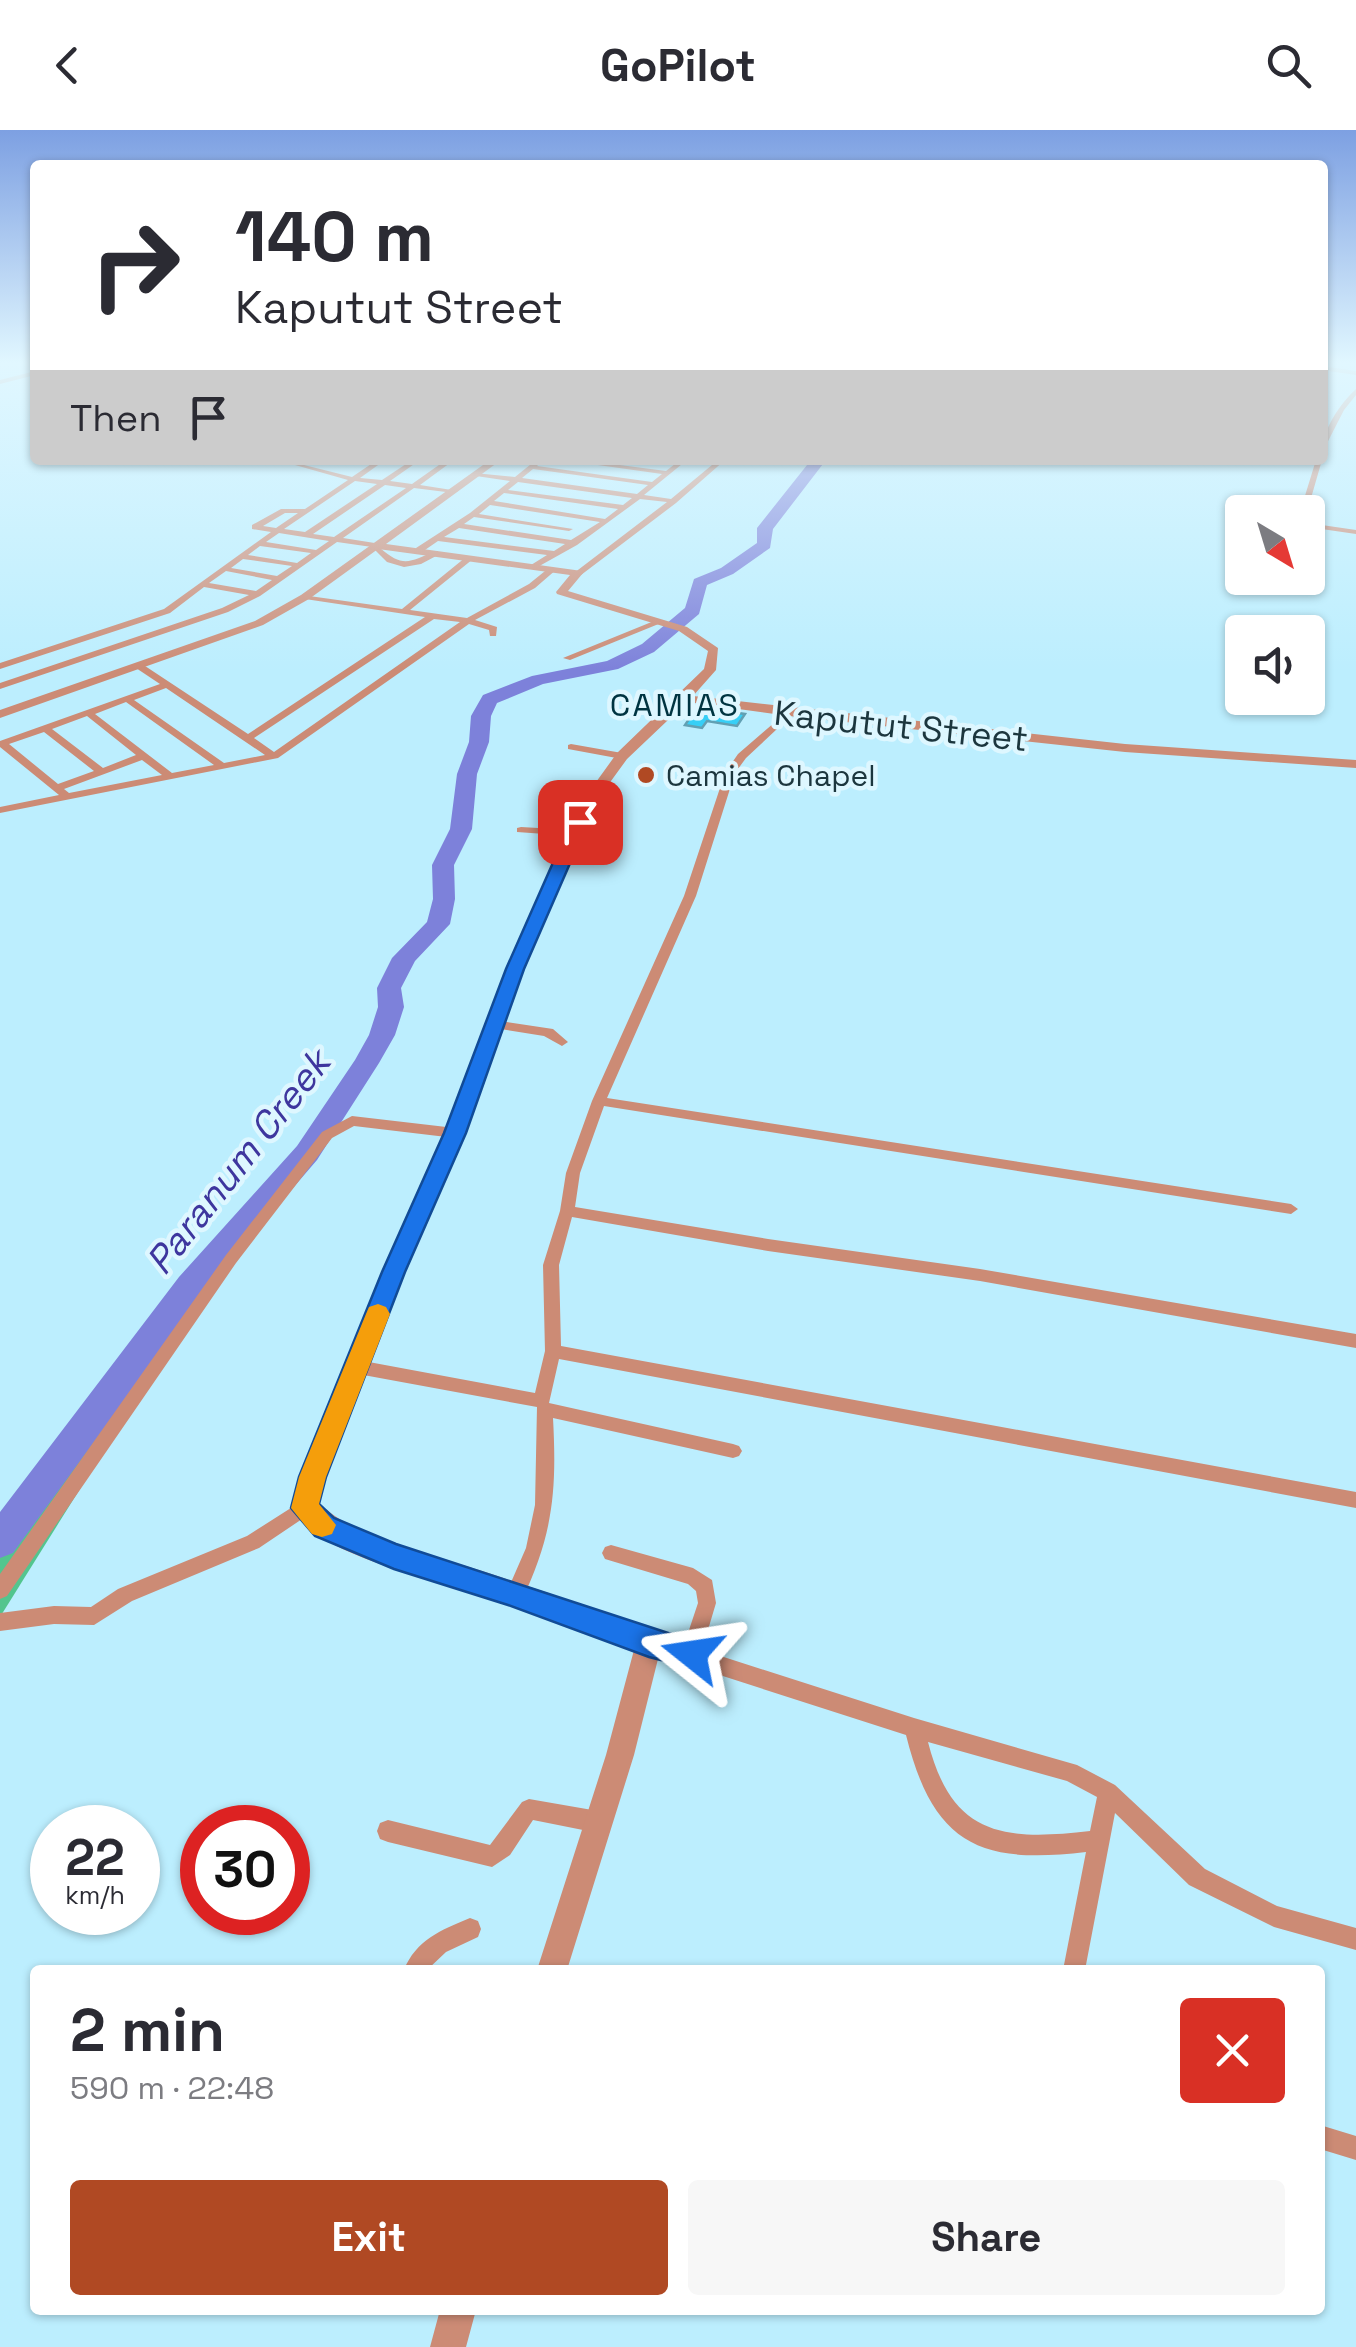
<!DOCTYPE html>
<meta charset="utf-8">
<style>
:root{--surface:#fff;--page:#f7f7f7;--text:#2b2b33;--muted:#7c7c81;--accent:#b04923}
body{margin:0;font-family:"Space Grotesk",sans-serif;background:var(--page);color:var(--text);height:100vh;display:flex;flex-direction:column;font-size:38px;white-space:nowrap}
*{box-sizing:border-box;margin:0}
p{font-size:32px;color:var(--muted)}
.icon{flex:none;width:55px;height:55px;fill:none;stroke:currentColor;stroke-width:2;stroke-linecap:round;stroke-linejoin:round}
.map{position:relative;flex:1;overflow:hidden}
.panel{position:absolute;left:30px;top:1835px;width:1295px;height:350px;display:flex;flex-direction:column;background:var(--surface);border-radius:10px;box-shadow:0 2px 8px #0004}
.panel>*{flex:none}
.hud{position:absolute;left:30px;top:30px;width:1298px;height:305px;border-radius:10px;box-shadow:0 2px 8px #0004;background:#fff;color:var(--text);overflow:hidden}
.needle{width:65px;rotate:142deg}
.controls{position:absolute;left:1225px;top:365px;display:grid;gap:20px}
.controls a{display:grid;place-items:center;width:100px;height:100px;border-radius:10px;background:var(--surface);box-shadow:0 2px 8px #0004;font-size:50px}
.speed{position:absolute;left:30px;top:1675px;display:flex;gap:20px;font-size:50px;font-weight:700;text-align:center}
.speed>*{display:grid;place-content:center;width:130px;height:130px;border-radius:50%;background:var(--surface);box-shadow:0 2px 8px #0004;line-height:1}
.speed small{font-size:25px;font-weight:400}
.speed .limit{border:15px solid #d22;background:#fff;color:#111}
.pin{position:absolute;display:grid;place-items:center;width:85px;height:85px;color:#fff;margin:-42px;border-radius:20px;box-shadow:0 5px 15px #0006}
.me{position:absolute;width:110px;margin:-55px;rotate:285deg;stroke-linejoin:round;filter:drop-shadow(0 0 8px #0008)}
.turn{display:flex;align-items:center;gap:35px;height:210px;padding:0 40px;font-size:45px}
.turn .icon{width:130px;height:130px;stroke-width:2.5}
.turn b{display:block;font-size:70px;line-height:85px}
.then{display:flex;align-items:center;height:95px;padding:0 40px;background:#0003;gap:20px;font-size:38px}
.round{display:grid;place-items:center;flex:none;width:105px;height:105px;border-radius:10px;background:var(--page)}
.head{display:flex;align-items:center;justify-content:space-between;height:170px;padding:0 40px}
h1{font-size:60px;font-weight:800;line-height:75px}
.action{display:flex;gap:20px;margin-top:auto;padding:20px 40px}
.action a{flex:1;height:115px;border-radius:10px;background:var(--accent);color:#fff;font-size:40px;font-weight:800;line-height:115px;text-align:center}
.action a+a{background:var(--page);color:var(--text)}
header{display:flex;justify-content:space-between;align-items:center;height:130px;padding:0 40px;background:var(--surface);font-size:45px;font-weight:800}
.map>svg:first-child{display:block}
.forest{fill:#53c58e}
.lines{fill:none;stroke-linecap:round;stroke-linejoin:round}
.river{fill:#7d81da;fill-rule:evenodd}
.building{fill:#37cff6;stroke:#62a0b3;stroke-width:2.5}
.minor{fill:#cc8b75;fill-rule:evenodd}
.tertiary{fill:#cc8b75;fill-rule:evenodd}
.route{fill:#1a73e8;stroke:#114b97;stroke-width:2.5}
.slow{fill:#f59e0b}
.poi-dot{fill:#b04923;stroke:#def7ff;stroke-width:4}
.labels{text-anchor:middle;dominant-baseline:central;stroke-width:9;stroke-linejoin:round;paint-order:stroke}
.far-poi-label{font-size:30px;fill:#1c363e;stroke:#def7ff;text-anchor:start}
.far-quarter-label{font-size:32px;letter-spacing:2.5px;fill:#003441;stroke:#def7ff}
.street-label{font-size:35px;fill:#1c363e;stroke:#def7ff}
.water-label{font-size:38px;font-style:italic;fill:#3e369e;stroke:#def7ff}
</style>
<header><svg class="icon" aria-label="back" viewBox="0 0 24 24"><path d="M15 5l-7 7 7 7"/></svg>GoPilot<svg class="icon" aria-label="search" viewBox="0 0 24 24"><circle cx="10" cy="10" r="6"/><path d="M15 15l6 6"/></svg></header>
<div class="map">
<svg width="1356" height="2217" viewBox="0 0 1356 2217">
<rect width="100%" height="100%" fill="#bceefe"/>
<!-- forest -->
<path class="forest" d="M161 1229 0 1487V1393L113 1238Z"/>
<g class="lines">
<!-- river -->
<path class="river" d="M811 330H826L773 399 770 418 733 444 707 455 699 484 654 522 618 539 543 554 497 573 491 586 489 612 477 644 472 699 454 735 455 769 450 794 415 831 401 858 404 877 395 905 379 933 317 1030 201 1165 13 1423 0 1428V1382L179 1147 297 1016 355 930 369 905 378 877 377 858 392 828 427 792 433 769 432 735 450 699 457 644 469 612 471 586 483 565 532 546 607 531 642 514 685 478 694 449 721 438 757 413V398Z"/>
</g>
<!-- building -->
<path class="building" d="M697 577 745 584 737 596 707 591 702 598 685 595Z"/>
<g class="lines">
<!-- minor -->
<path class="minor" d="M1322 236 1356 241V245L1322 240Z
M35 241V245L0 254V250Z
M1356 259V265L1344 280 1322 323C1322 300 1340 274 1356 259Z
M377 330H385L360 348 382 350 412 330H420L390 351 412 354 446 330H454L420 355 458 361 454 363 414 358 343 408 381 414 380 418C403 438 410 432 435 421H438V425L421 434 404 437 387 432 372 417 337 412 260 466 228 482 0 559V553L222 478 249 465 204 457 170 483 0 539V533L164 479 271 402 252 399V395L281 379H305L348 350 288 333V331L352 347ZM355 351 377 354 305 402 284 399ZM385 355 406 358 334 407 313 404ZM285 383H298L276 398 263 396ZM279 403 329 411 316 420 266 412ZM260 416 311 423 297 433 248 425ZM243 429 292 436 277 446 231 438ZM226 441 272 450 256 461 209 453Z
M536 330H543L537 336 652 352 662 344 562 330H581L666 341 680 330H687L644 365 671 369 718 330H725L676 373 581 445 574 443 667 372 640 369 577 415 534 439 530 437 531 435 547 425 438 411 422 422H416V418L470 383 510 351 476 346 474 343 515 347ZM533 339 648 355 637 364 522 348ZM518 352 632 368 623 375 508 360ZM504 363 618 379 605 389 494 371ZM490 375 600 392 571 410 464 394 474 387 569 401 573 399 479 384ZM459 398 565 414 554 421 444 407Z
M1316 330H1322L1307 382H1300Z
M1308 393 1356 400V404L1308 397Z
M466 427 473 429 410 480 467 488 529 454 550 437 557 439 535 458 475 490 497 497 496 506H490L489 500 469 494 278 628 0 683V677L59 665 0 617V611L160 554 136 538V534H142L248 604 425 487 305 469 301 467 302 465 402 479ZM434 489 460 492 274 622 254 608ZM166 558 265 625 224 633 134 570ZM126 572 214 635 172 643 95 584ZM87 586 136 625 103 638 52 599ZM44 602 94 641 58 654 9 614ZM142 630 162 645 69 663 64 659Z
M654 491 661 493 570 530 563 528Z
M789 580 792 581V585L746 628 735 643 696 766 607 968 1291 1074 1298 1079 1291 1084 604 976 580 1043 575 1077 768 1109 980 1139 1356 1204V1218L980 1151 768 1121 572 1087 559 1135 561 1216 1356 1362V1378L559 1229 549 1273 733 1314 739 1316 742 1321 739 1326 733 1328 553 1288C557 1362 553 1405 521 1472L514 1475 507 1472 505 1466 526 1418 535 1375 537 1277 358 1244 352 1242 350 1237 352 1232 358 1230 535 1263 545 1221 543 1135 560 1081 566 1043 592 971 684 766 725 643 738 624Z
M571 614 622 623 627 626 622 629 568 619V615Z
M521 697 573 700 578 703 573 706 517 702V698Z
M493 890 553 899 568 912 562 916 544 906 488 897 487 894Z
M352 986 455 998 462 1003 455 1008 354 996 332 1008 236 1133 7 1466 0 1469V1444L226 1125 322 1002Z
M305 1369 311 1371 314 1377 311 1383 259 1418 132 1471 94 1495 54 1494 0 1501V1483L54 1476 91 1477 118 1459 247 1406Z
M611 1415 693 1438 712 1450 716 1473 702 1520 914 1588 1077 1635 1115 1655 1205 1739 1277 1776 1356 1798V1820L1274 1797 1189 1755 1115 1683 1085 1840H1063L1086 1722C978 1735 933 1713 906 1605L642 1520 639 1513 642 1506 649 1504 684 1515 698 1473 696 1461 688 1454 605 1429 602 1423 605 1417ZM928 1612 1067 1651 1097 1667 1090 1701C1003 1711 952 1706 928 1612Z
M529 1669 598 1681 605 1685 609 1692 605 1699 598 1703 533 1690 510 1725 492 1737 388 1712 380 1709 377 1701 380 1693 388 1690 490 1715 522 1672Z
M470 1788 478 1791 481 1799 478 1807 446 1822 427 1840H404C416 1810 441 1800 470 1788Z
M1320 1995 1356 2006V2030L1320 2019Z"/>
<!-- tertiary -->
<path class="tertiary" d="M490 330H501L386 414 582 441 583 443 568 461 687 497 718 518 716 540 693 566 1125 614 1356 630V638L1125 622 789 586 687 572 627 629 595 673 580 703 523 839 464 1003 423 1095 324 1347 318 1373C365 1414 424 1422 482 1441 541 1460 601 1481 658 1504L662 1513 634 1625 567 1840H537L606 1625 634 1520C584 1502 534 1482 484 1465 433 1448 328 1429 296 1384 290 1374 298 1357 300 1347L403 1095 446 1003 507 839 566 703 581 673 617 623 704 539 708 521 679 501 557 464 556 462 570 445 378 419 309 469 263 495 0 588V580L255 491 301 465Z
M440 2180H476L466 2217H430Z"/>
</g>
<!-- sky -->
<linearGradient id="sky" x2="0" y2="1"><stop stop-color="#7da0e2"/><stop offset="0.43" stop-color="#e1f7ff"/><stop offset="1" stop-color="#e1f7ff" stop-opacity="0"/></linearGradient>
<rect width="1356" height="541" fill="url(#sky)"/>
<!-- route -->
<path class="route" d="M580 687 588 692 524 839 466 1003 405 1142 326 1347 319 1374 334 1388 396 1414 702 1514 706 1524 702 1534 692 1538 649 1527 508 1475 394 1439 315 1406 291 1378 299 1347 382 1142 444 1003 506 839 571 692Z"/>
<!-- slow -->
<path class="slow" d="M378 1174 386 1177 390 1184 326 1347 319 1374 336 1395 332 1404 322 1407 312 1404 291 1378 299 1347 366 1184 369 1177Z"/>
<!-- markers -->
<circle class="poi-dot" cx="646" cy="645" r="10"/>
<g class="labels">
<!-- far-poi labels -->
<g class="far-poi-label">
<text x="666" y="645">Camias Chapel</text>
</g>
<!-- far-quarter labels -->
<g class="far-quarter-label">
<text x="675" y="575">CAMIAS</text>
</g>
<!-- street labels -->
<g class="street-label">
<text transform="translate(901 596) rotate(6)">Kaputut Street</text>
</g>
<!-- water labels -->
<g class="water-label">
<text transform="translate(238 1032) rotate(-52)">Paranum Creek</text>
</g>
</g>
</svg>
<div class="controls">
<a><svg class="needle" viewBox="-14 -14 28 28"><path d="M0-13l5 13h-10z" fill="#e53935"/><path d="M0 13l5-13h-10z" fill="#7c7c81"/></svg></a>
<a><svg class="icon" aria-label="sound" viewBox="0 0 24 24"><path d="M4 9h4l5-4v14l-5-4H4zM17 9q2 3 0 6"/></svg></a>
</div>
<div class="speed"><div>22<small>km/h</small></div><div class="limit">30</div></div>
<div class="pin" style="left:580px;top:692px;background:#d93025"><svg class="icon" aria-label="arrive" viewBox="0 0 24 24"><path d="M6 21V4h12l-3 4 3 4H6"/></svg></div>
<svg class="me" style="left:692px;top:1524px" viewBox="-20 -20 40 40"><path d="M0-17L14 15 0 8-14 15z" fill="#1a73e8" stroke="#fff" stroke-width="4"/></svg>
<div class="hud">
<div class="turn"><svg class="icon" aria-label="right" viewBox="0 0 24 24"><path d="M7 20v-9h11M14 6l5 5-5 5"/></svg><div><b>140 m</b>Kaputut Street</div></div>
<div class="then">Then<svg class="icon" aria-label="arrive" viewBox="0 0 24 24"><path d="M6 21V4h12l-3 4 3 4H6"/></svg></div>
</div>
<section class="panel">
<div class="head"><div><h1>2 min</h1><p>590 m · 22:48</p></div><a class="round" style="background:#d93025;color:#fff"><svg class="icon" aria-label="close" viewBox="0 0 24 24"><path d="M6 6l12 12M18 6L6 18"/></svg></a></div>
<div class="action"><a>Exit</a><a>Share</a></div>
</section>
</div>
